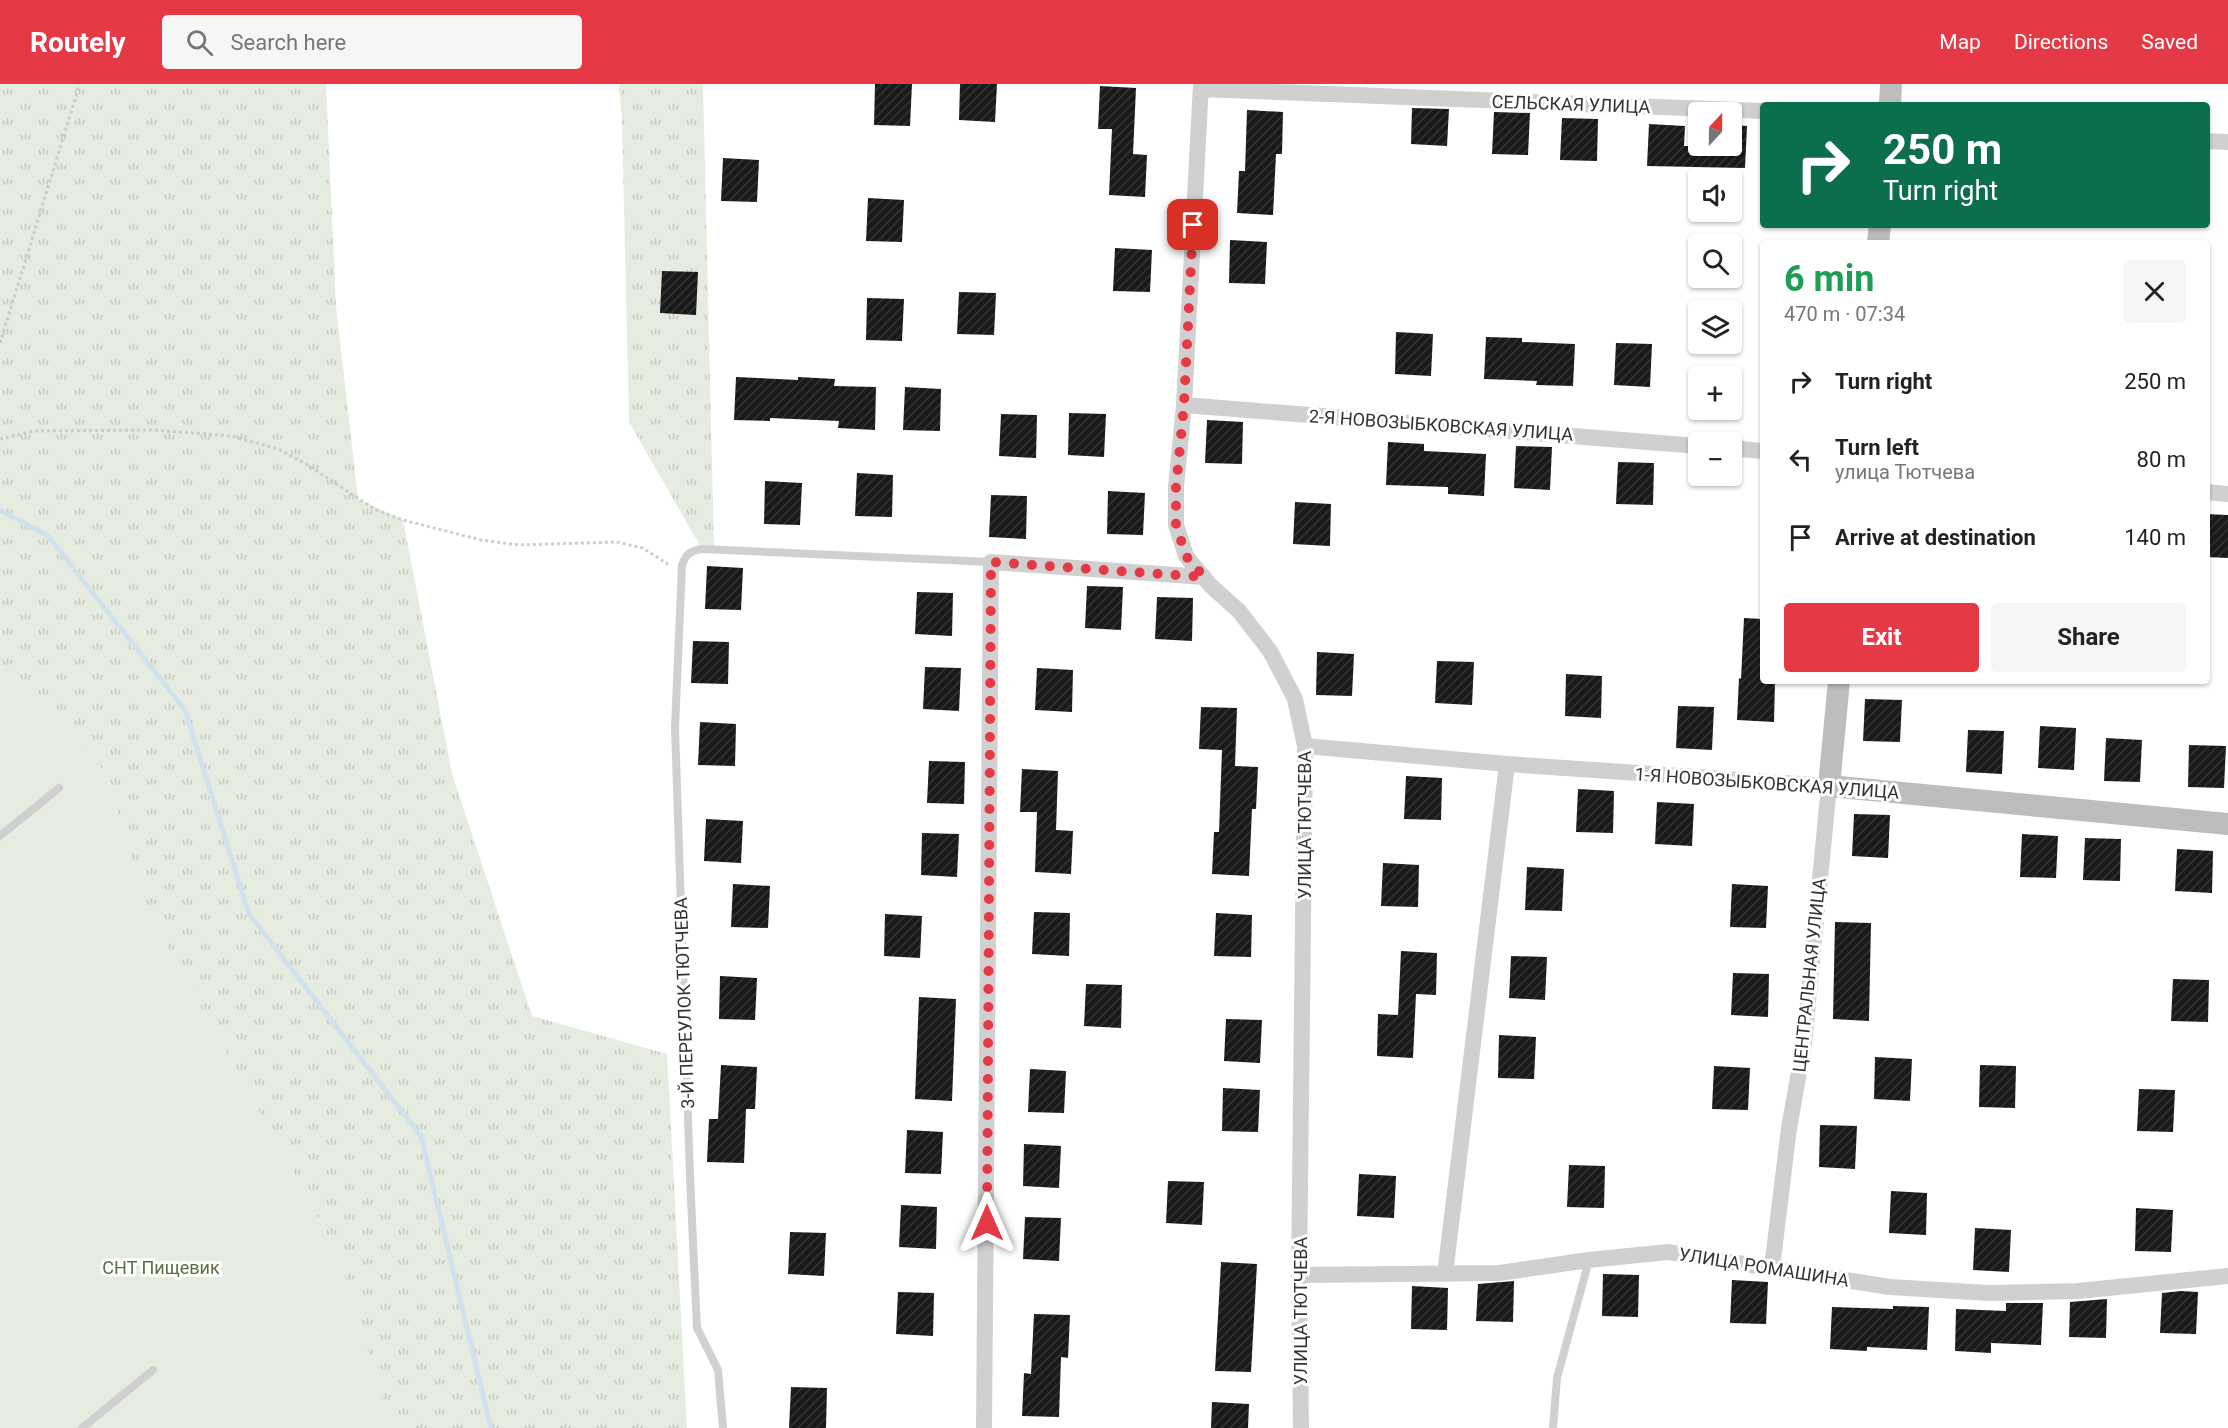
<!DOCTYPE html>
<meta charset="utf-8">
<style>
:root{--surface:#fff;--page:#f6f6f6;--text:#222;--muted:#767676;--accent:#e63946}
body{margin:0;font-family:Roboto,sans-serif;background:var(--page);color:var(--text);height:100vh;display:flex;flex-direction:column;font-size:22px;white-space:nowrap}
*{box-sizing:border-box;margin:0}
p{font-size:20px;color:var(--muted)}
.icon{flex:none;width:33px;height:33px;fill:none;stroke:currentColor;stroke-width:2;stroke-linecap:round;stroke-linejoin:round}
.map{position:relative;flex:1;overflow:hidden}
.sheet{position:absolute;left:1760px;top:156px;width:450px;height:444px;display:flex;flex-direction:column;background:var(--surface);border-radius:6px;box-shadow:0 2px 4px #0004}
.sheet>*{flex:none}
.top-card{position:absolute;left:1760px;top:18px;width:450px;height:126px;border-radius:6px;box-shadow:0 2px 4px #0004;background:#0b6e4f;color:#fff;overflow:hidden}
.needle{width:39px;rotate:22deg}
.tools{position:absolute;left:1688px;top:18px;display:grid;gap:12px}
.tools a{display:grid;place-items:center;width:54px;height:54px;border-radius:6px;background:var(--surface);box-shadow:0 2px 4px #0004;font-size:30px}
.pin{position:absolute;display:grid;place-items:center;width:51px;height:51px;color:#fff;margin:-26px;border-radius:12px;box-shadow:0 3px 9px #0006}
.me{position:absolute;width:66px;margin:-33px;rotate:0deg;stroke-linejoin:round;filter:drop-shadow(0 0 4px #0008)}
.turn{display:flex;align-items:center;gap:21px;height:126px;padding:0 24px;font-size:27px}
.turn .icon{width:78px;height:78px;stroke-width:2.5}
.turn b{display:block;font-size:42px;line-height:51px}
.round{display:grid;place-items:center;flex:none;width:63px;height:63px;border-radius:6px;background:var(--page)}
.headline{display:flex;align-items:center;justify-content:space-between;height:102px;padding:0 24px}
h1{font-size:36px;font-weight:700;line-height:45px;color:#1e9e55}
.action{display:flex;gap:12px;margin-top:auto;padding:12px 24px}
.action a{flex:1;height:69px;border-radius:6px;background:var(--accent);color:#fff;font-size:24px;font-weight:700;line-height:69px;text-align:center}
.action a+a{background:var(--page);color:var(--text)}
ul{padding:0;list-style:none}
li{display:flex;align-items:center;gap:18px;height:78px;padding:0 24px}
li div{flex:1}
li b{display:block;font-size:22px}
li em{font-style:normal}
header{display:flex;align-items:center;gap:36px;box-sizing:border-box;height:84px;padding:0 30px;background:var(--accent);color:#fff}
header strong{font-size:28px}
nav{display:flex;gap:33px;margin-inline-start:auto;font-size:21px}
.search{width:420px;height:54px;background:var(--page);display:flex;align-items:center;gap:15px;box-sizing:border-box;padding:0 21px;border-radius:6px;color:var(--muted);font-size:22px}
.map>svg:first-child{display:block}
.grass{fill:url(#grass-tufts)}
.garden{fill:#e6ecdf}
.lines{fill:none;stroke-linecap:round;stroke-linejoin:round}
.stream{stroke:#cfe2ee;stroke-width:5}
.building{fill:url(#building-hatch)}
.path{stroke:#cdcdcd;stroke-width:3;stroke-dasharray:3 3;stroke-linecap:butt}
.lane{stroke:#d0d0d0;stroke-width:8}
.street{stroke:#d0d0d0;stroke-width:16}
.secondary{stroke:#bdbdbd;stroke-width:22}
.route{stroke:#e63946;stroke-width:10;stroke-dasharray:0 18}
.labels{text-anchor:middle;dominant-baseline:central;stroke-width:6;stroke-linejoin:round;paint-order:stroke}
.street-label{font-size:18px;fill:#333;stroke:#fff}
.park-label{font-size:18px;fill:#56703f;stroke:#fff}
</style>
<header>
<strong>Routely</strong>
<div class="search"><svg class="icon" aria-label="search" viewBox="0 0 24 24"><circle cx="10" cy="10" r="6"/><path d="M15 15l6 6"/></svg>Search here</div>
<nav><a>Map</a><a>Directions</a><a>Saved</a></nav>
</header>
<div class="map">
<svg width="2228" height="1344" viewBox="0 0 2228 1344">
<defs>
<pattern id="grass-tufts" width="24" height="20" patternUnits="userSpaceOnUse" patternTransform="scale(1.5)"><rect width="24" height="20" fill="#e6ecdf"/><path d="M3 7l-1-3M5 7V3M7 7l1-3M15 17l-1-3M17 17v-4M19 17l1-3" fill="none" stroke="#c6cbc0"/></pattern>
<pattern id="building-hatch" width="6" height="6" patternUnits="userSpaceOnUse" patternTransform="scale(1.5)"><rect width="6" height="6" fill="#1a1a1a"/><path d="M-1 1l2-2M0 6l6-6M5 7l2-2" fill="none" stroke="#333"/></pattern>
</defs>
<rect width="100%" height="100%" fill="#fff"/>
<!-- grass -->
<path class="grass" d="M0 0H326L336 222 358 415 403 436 452 690 532 932 667 970 687 1344H391L339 1172 149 830 105 688 0 583Z
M619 0H703L714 466 702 465 629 338 622 35Z"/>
<!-- garden -->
<path class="garden" d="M0 583 105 688 149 830 339 1172 391 1344H0Z"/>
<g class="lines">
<!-- stream -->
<path class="stream" d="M0 426 48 452 185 626 249 830 421 1052 491 1344"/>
</g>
<!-- building -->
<path class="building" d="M875 0H912L910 42 874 41Z
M960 0H997L995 38 959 36Z
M1100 2 1136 4 1133 70 1147 71 1145 113 1109 111 1112 45H1098Z
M1412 24 1449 25 1447 62 1411 60Z
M1247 26 1283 28 1282 70H1276L1273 131 1237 129 1239 87H1245Z
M1494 28 1530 29 1528 71 1492 70Z
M1562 34 1598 35 1597 77 1560 76Z
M1649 40 1685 42 1684 62H1731V41L1747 42 1745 84 1647 82Z
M723 74 759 76 757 118 721 117Z
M868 114 904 116 902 158 866 157Z
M1230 156 1267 158 1265 200 1229 199Z
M1115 164 1152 166 1150 208 1113 207Z
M662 187 698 188 696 231 660 229Z
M959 208 996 209 994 251 957 250Z
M867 214 904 215 902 257 866 256Z
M1396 248 1433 250 1431 292 1395 290Z
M1486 253 1522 254V258L1575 260 1573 302 1536 301 1537 297 1484 295Z
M1616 259 1652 260 1650 303 1614 301Z
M736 293 798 296V293L835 295 834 302 876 303 875 346 838 344 839 337 770 334V337L734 336Z
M905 303 941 305 940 347 903 346Z
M1069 329 1106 330 1104 373 1068 371Z
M1001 330 1037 331 1036 374 999 372Z
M1207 336 1243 338 1242 380 1205 379Z
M1388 358 1424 360V367L1486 370 1484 412 1448 410V403L1386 401Z
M1516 362 1552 363 1550 406 1514 404Z
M1618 378 1654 379 1653 421 1616 420Z
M857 389 893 391 892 433 855 432Z
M765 397 802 399 800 441 764 440Z
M1108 407 1145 409 1143 451 1107 450Z
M991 411 1027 412 1026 455 989 453Z
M1295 418 1331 420 1330 462 1293 460Z
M2206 430 2228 431V474L2206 473Z
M707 482 743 484 741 526 705 525Z
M1087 502 1123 503 1121 546 1085 544Z
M917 508 953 509 952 552 915 550Z
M1157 513 1193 514 1192 557 1155 555Z
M1744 534 1762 535V597H1775L1774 638 1737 636 1739 594 1741 595Z
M693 557 729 558 728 600 691 599Z
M1317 568 1354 570 1352 612 1316 611Z
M1437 577 1474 578 1472 621 1435 619Z
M925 583 961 584 959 627 923 625Z
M1037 584 1073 586 1072 628 1035 626Z
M1566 590 1602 592 1601 634 1565 632Z
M1865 615 1902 616 1900 658 1863 657Z
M1678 622 1714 623 1712 666 1676 664Z
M1201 623 1237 624 1235 682 1258 683 1256 725H1252L1249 792 1212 790 1214 748H1219L1222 666 1199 665Z
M700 638 736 640 735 682 698 681Z
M2040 642 2076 644 2074 686 2038 684Z
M1968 646 2004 647 2002 690 1966 688Z
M2106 654 2142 656 2140 698 2104 697Z
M2189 661 2226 662 2224 704 2188 703Z
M929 677 965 678 964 720 927 719Z
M1022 685 1058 687 1056 746 1073 747 1071 790 1035 788 1037 728H1020Z
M1406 692 1442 694 1441 736 1404 735Z
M1578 705 1614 707 1613 749 1576 748Z
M1657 718 1694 720 1692 762 1655 760Z
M1854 730 1890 731 1888 774 1852 772Z
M706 735 743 737 741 779 704 777Z
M922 749 959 750 957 793 921 791Z
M2022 750 2058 752 2056 794 2020 793Z
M2085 754 2121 755 2120 797 2083 796Z
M2177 765 2213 767 2212 809 2175 807Z
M1383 779 1419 781 1418 823 1381 822Z
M1527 783 1564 785 1562 827 1525 826Z
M733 800 770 802 768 844 731 843Z
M1732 800 1768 802 1766 844 1730 843Z
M1034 828 1070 829 1069 872 1032 870Z
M1216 829 1252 831 1251 873 1214 872Z
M885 830 922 832 920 874 884 872Z
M1835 838 1871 839 1869 937 1833 935Z
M1401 867 1437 869 1436 911 1416 910 1413 974 1377 972 1378 930 1398 931Z
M1511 872 1547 873 1545 916 1509 914Z
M1733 889 1769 890 1768 933 1731 931Z
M720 892 757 894 755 936 719 935Z
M2173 895 2209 896 2208 938 2171 937Z
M1086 900 1122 901 1121 944 1084 942Z
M919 913 956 915 952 1017 915 1015Z
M1226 935 1262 936 1260 979 1224 977Z
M1499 951 1536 953 1534 995 1498 994Z
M1875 973 1912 975 1910 1017 1874 1015Z
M721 981 757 983 755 1025H746L744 1079 707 1078 709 1035H718Z
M1980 981 2016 982 2015 1024 1979 1023Z
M1714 982 1750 984 1748 1026 1712 1025Z
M1030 985 1066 987 1064 1029 1028 1028Z
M1223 1004 1260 1006 1258 1048 1222 1047Z
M2139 1005 2175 1006 2173 1048 2137 1047Z
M1820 1041 1857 1042 1855 1085 1819 1083Z
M907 1046 943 1048 941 1090 905 1089Z
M1024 1060 1061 1062 1059 1104 1023 1102Z
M1569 1081 1605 1082 1604 1124 1567 1123Z
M1359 1090 1396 1092 1394 1134 1357 1132Z
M1168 1097 1204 1098 1202 1141 1166 1139Z
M1891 1107 1927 1109 1926 1151 1889 1149Z
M901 1121 937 1123 936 1165 899 1163Z
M2136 1124 2173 1126 2171 1168 2135 1167Z
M1025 1133 1061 1134 1059 1177 1023 1175Z
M1975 1144 2011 1146 2009 1188 1973 1186Z
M790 1148 826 1149 824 1192 788 1190Z
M1221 1178 1257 1180 1251 1288 1215 1287Z
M1603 1190 1639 1191 1638 1233 1602 1232Z
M1732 1196 1768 1198 1766 1240 1730 1239Z
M1514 1197 1513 1238 1476 1237 1478 1200Z
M1412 1202 1448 1204 1447 1246 1411 1245Z
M2181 1207 2198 1208 2196 1250 2160 1249 2162 1209Z
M898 1208 934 1209 933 1252 896 1250Z
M2107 1215 2106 1254 2069 1253 2070 1218Z
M2006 1219H2043L2041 1261 1991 1259V1269L1955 1267 1956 1225 2006 1227Z
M1893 1222 1929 1223 1927 1266 1867 1263V1267L1830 1265 1832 1223 1893 1225Z
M1034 1230 1070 1231 1068 1274 1061 1273 1059 1333 1022 1332 1024 1289 1031 1290Z
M791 1303 827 1304 826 1344H789Z
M1212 1318 1249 1320 1248 1344H1211Z"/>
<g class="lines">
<!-- path -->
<path class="path" d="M0 259 77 9 78 0
M0 355 34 347 154 346 231 352 278 365 306 380 376 426 403 436 481 456 519 461 617 458 643 464 669 481"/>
<!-- lane -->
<path class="lane" d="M0 752 59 704
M82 1344 153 1286
M723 1344 718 1286 697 1244 690 1093 675 644 682 481C686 470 690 467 702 465L991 478
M1553 1344 1557 1294 1589 1176"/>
<!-- street -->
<path class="street" d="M1201 0 1184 321 1176 403V441L1186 472 1210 501 1239 527 1270 567 1295 615 1305 662 1299 1191 1301 1344
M1201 5 1762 27
M2206 57 2228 58
M1184 321 1698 362
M1731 364 1762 367
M2206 408 2228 410
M1305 662 1507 680 1829 702 1804 960 1789 1044 1772 1184
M1445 1190 1507 680
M1299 1191 1499 1189 1589 1176 1668 1168 1890 1203 1989 1209 2078 1207 2228 1192
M984 1344 991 478 1204 493"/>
<!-- secondary -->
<path class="secondary" d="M1890 21 1891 0
M1878 159 1880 141
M1839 597 1829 702 2228 740"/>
</g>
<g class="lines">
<!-- route -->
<path class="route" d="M987 1139 991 478 1204 493 1186 472 1176 441V404L1184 321 1193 141"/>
</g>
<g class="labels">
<!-- street labels -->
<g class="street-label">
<text transform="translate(1571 20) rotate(2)">СЕЛЬСКАЯ УЛИЦА</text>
<text transform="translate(1441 341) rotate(4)">2-Я НОВОЗЫБКОВСКАЯ УЛИЦА</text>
<text transform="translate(1767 699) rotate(4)">1-Я НОВОЗЫБКОВСКАЯ УЛИЦА</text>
<text transform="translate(1304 741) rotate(-90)">УЛИЦА ТЮТЧЕВА</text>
<text transform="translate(1809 891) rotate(-84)">ЦЕНТРАЛЬНАЯ УЛИЦА</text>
<text transform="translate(684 919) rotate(-92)">3-Й ПЕРЕУЛОК ТЮТЧЕВА</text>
<text transform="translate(1764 1183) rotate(9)">УЛИЦА РОМАШИНА</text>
<text transform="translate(1300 1227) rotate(-90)">УЛИЦА ТЮТЧЕВА</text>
</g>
<!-- park labels -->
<g class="park-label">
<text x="161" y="1183">СНТ Пищевик</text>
</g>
</g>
</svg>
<div class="tools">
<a><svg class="needle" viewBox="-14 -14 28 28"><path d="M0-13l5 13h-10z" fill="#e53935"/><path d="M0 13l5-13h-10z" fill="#767676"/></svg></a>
<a><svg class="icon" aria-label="sound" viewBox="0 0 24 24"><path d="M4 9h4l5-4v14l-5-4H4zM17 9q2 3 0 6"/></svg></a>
<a><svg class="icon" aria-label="search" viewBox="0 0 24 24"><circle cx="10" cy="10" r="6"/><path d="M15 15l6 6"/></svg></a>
<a><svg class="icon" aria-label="layers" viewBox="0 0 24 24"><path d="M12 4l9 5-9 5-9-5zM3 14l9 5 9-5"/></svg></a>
<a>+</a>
<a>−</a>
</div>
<div class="pin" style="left:1193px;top:141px;background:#d93025"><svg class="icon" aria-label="arrive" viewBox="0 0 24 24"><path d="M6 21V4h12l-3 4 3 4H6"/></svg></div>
<svg class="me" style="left:987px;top:1139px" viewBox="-20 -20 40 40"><path d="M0-17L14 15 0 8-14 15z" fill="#e63946" stroke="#fff" stroke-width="4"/></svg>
<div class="top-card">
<div class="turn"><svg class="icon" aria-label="right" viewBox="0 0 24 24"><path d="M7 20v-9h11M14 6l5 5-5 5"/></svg><div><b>250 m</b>Turn right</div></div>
</div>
<section class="sheet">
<div class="headline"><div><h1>6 min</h1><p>470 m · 07:34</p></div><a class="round"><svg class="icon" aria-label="close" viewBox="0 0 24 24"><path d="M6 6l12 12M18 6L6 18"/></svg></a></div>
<ul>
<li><svg class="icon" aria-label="right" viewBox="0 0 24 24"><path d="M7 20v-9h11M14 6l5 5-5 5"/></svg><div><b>Turn right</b></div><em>250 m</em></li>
<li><svg class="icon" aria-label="left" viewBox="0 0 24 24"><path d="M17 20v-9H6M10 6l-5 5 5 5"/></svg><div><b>Turn left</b><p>улица Тютчева</p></div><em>80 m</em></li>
<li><svg class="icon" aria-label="arrive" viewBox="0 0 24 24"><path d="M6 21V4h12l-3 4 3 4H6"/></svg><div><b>Arrive at destination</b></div><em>140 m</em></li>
</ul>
<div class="action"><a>Exit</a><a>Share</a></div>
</section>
</div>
